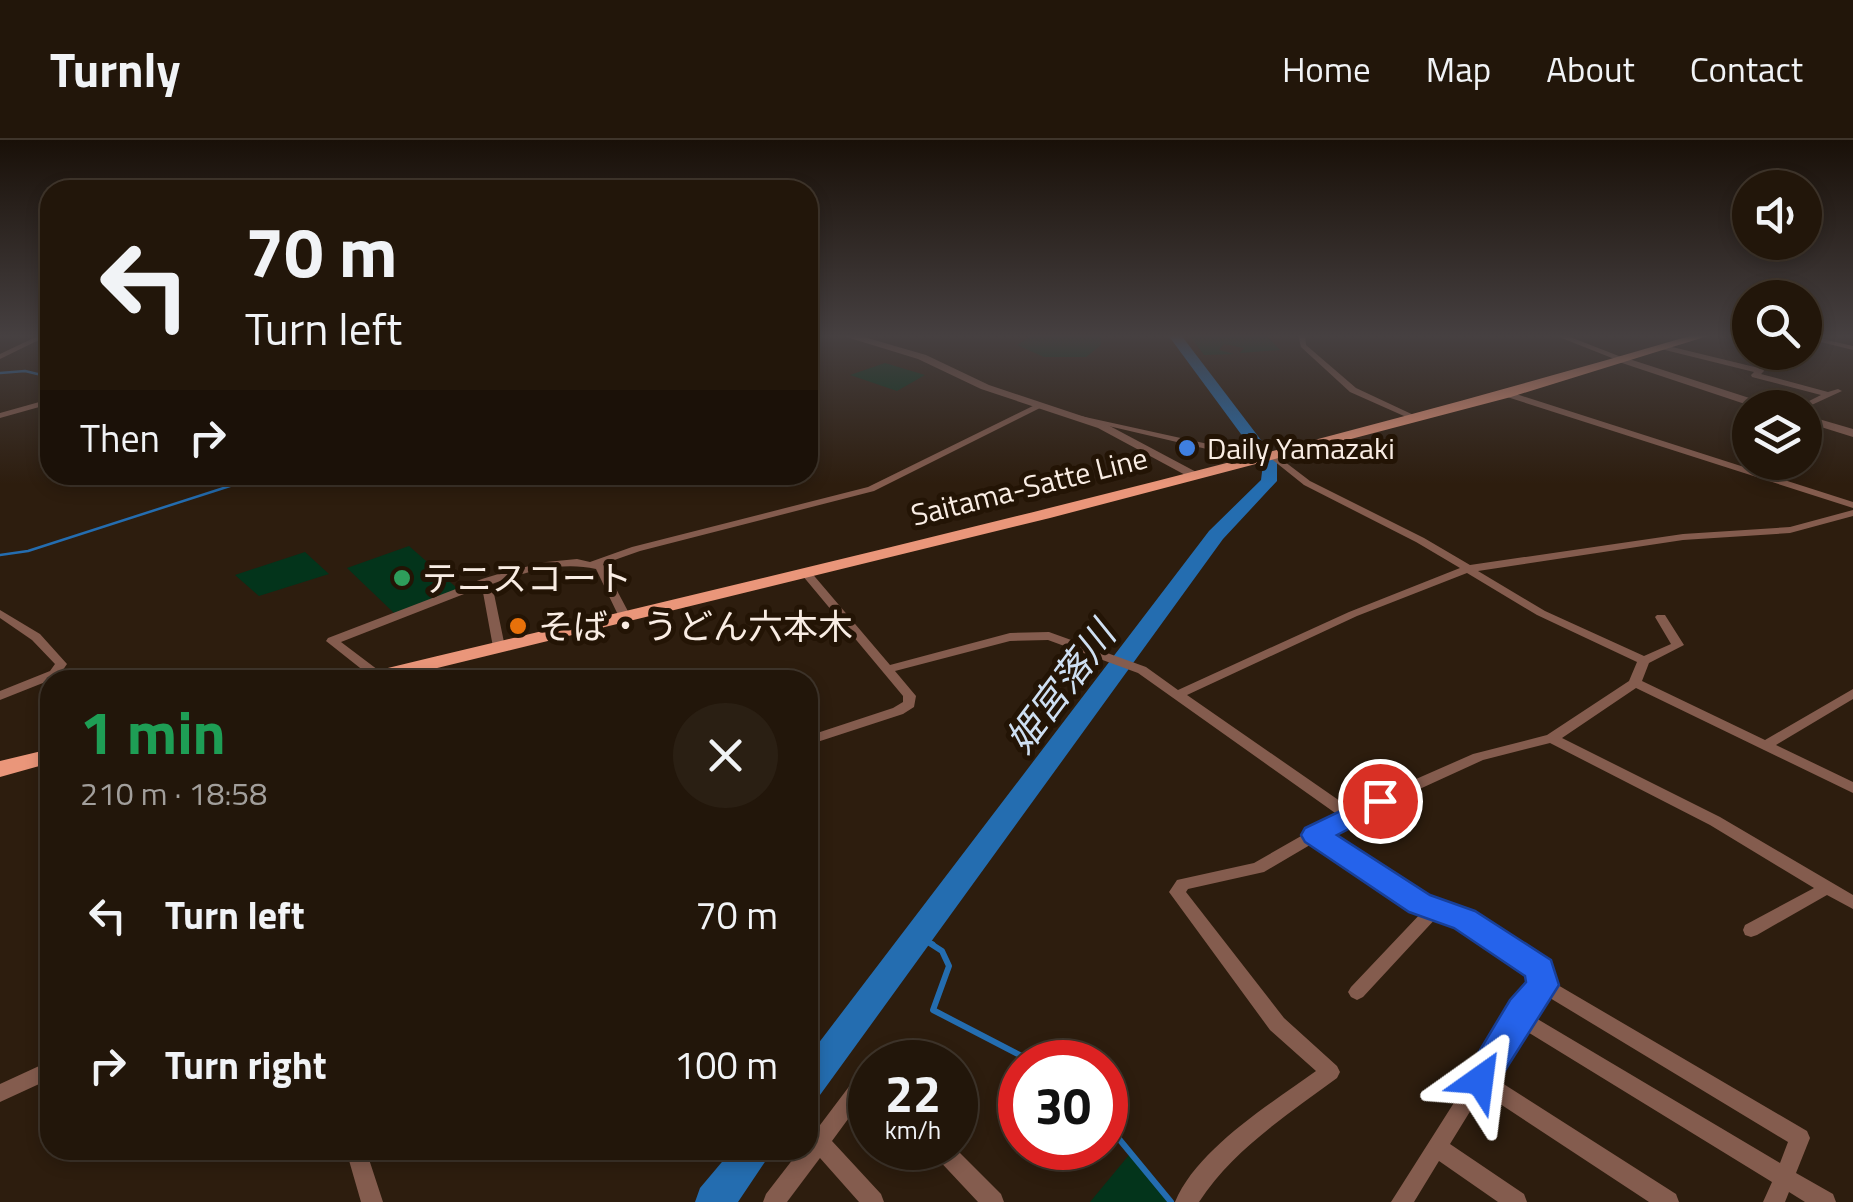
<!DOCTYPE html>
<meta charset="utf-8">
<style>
:root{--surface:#22160a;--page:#2a1f13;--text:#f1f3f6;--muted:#a29f9c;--line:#3f352b}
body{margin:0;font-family:"Titillium Web","Noto Sans JP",sans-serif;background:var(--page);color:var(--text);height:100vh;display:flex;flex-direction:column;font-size:38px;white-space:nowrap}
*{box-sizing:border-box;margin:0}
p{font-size:32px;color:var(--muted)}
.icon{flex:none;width:55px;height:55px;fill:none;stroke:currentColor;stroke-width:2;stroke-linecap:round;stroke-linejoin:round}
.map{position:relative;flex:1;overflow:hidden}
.panel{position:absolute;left:40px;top:530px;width:778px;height:490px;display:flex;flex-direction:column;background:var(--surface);border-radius:30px;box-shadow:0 5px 15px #0003,0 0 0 2px var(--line)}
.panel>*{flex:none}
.top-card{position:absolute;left:40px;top:40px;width:778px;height:305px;border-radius:30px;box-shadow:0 5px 15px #0003,0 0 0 2px var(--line);background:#22160a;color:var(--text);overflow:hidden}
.fabs{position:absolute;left:1732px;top:30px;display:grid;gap:20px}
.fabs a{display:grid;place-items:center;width:90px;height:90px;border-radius:50%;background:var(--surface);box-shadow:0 5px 15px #0003,0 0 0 2px var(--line);font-size:50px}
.speed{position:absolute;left:848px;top:900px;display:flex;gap:20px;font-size:50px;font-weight:700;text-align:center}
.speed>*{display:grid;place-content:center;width:130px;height:130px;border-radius:50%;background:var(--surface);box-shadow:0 5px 15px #0003,0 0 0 2px var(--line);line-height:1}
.speed small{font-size:25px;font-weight:400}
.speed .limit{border:15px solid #d22;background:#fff;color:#111}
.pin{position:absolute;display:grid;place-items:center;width:85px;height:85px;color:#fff;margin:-42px;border:5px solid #fff;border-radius:50%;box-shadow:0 2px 10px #0007}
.me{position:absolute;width:110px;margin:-55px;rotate:31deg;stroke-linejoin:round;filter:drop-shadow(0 0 8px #0008)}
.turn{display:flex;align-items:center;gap:35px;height:210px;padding:0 40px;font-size:45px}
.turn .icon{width:130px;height:130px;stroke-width:2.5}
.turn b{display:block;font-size:70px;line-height:85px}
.then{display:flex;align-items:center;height:95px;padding:0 40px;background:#0003;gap:20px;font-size:38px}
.round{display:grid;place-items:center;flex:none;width:105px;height:105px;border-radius:52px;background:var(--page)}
.head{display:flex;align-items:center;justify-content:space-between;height:170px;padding:0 40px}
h1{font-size:60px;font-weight:700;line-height:75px;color:#1e9e55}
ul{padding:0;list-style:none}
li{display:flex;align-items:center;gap:30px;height:150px;padding:0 40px}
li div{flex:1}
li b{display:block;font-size:38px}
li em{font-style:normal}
header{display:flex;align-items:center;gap:60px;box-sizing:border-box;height:140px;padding:0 50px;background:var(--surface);border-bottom:2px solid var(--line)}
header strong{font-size:48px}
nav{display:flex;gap:55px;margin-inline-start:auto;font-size:35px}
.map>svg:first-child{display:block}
.green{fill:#03341b}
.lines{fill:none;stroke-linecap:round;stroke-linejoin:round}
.stream-far2{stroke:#246db0;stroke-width:2.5}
.stream-far1{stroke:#246db0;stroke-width:5}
.stream{stroke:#246db0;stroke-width:6}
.river{fill:#246db0;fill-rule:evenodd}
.minor{fill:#845c4e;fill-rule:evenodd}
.tertiary{fill:#845c4e;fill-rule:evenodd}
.primary{fill:#ea967a;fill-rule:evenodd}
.route{fill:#2563eb;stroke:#184099;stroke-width:2.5}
.shop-dot{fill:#3f7fe0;stroke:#231405;stroke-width:4}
.leisure-dot{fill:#2e9e5b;stroke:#231405;stroke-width:4}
.food-dot{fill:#e8710a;stroke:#231405;stroke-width:4}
.labels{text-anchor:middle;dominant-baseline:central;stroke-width:10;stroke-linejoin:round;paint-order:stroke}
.far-poi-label{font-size:30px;fill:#f9ede4;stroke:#231405;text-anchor:start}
.far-street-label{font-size:30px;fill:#f9ede4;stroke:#231405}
.poi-label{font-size:35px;fill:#f9ede4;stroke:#231405;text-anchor:start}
.water-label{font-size:38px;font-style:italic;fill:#cedff2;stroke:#231405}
</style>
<header>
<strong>Turnly</strong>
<nav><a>Home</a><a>Map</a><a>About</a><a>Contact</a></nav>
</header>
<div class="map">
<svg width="1853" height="1062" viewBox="0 0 1853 1062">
<rect width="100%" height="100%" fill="#2d1d0e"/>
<!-- green -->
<path class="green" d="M1032 195H1101V205L1086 217H1044L1017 205Z
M1189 195H1266L1280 210 1240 213 1244 208 1224 204 1219 210 1234 214 1204 215Z
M885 223 925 235 897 251 850 235Z
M409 406 458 449 394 473 347 428Z
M305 412 329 434 259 456 235 435Z
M1129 1015 1168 1062H1090Z"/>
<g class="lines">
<!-- stream-far2 -->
<path class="stream-far2" d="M0 233 25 231 50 237
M0 415 28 411 264 335"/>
<!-- stream-far1 -->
<path class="stream-far1" d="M917 796 933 804"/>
<!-- stream -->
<path class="stream" d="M928 802 942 811 949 826 933 870 1033 922
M1105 982 1171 1062"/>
<!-- river -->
<path class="river" d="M1168 195H1181L1277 321V341L1223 399 820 955 808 960V917L1209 391 1261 340 1263 324Z
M732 1010H773L738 1062H695L700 1048Z"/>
<!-- minor -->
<path class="minor" d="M40 195H49L0 219V214Z
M1298 195H1305L1306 205 1356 248 1420 278 1413 280 1350 252 1301 207Z
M1554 195H1565L1629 220 1622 222Z
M1805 195 1853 206V210L1805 198Z
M1664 205 1763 229 1764 231 1761 234 1828 252 1838 249 1842 251 1805 268H1795L1821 255 1752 237 1751 235 1754 232 1661 209V205Z
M1504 252H1510L1853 362V368L1504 256Z
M50 259V264L0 278V273Z
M1039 263 1046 265 874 351 640 411 603 424 631 477 629 479H621L619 477 596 429C560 421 526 432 492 444L505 507 503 510H495L493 507 482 447 341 502 382 533 384 536 382 539H374L326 501 328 498 482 439 505 432 546 422 577 419 590 422 632 407 868 347Z
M1067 273 1258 315 1262 318 1258 321 1070 277 1066 275Z
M1272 312 1310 341 1424 398 1470 425 1683 394 1790 387 1853 370V376L1790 393 1683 400 1478 431 1545 471 1644 516 1671 504 1655 477 1657 475H1665L1684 505 1649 523 1642 541 1765 600 1853 549V559L1776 605 1853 642V653L1636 548 1562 598 1720 677 1853 755V769L1827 755 1757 795 1751 797 1745 795 1743 790 1745 785 1814 748 1710 685 1550 603 1483 620 1354 679 1327 695 1425 759 1470 774 1546 824 1551 841 1807 991 1810 998 1796 1033 1833 1054 1836 1062H1805L1789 1052 1785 1062H1763L1772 1042 1521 888 1491 936 1676 1054 1679 1062H1649L1482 952 1450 1004 1524 1054 1527 1062H1498L1439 1021 1414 1062H1391L1516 865 1534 843 1532 833 1458 784 1438 776 1363 857 1357 860 1351 857 1348 852 1351 847 1423 771 1413 767 1315 702 1264 732 1188 749 1186 752 1284 878 1337 926 1340 932 1337 938C1287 975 1233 1010 1199 1062H1175C1197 1009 1270 964 1316 931L1270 890 1169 752 1177 740 1254 723 1338 675 1138 533 1048 500 1010 501 895 531 916 556 914 567 903 574 808 605V596L893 568 903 562V556L802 435 801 433 802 431H810L890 525 1010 493 1049 492 1146 527 1178 550 1349 472 1460 428 1416 402 1304 345 1269 317 1268 315ZM1467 433 1537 475 1637 522 1629 541 1547 595 1473 614 1350 668 1187 555 1357 476ZM1545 855 1788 1002 1780 1023 1529 874Z
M0 470 40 494 67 524 58 537 0 560V551L50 531 55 524 32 500 0 478Z
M50 921V939L0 962V944Z
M870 925V949L832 1001 881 1054 884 1062H859L820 1018 787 1062H763L766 1054 800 1010H808V1001L863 928Z
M931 1008H955L1001 1054 1004 1062H978L934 1015Z
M346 1010H366L383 1062H361Z"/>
<!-- tertiary -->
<path class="tertiary" d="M840 195H857L926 215 989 245 1106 284 1200 334 1199 337H1189L1098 288 981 249 918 219Z
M1623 217 1774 266 1775 268H1757L1619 222 1618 220Z
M1805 275 1853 289V297L1805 282Z"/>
<!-- primary -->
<path class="primary" d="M1693 195H1711L1511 257 1050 378 388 540H353L363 534C808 427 1254 324 1693 195Z
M50 609V623L0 637V621Z"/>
</g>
<!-- sky -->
<linearGradient id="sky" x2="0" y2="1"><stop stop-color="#191008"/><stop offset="0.57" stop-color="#464041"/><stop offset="1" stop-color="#464041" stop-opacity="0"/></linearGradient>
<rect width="1853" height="344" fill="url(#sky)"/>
<!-- route -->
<path class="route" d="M1380 652 1389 655 1393 661 1389 668 1337 695 1430 755 1475 771 1551 820 1559 845 1492 951 1480 956 1467 951 1462 940 1510 860 1526 842 1525 836 1454 788 1409 772 1305 702 1301 695 1305 688Z"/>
<!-- markers -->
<circle class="shop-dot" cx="1187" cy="308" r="10"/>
<circle class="leisure-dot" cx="402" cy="438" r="10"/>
<circle class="food-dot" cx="518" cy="486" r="10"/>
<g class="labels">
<!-- far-poi labels -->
<g class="far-poi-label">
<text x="1207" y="308">Daily Yamazaki</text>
</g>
<!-- far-street labels -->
<g class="far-street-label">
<text transform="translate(1029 346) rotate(-14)">Saitama-Satte Line</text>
</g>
<!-- poi labels -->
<g class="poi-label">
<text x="422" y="438">テニスコート</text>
<text x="538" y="486">そば・うどん六本木</text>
</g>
<!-- water labels -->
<g class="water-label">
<text transform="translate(1060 547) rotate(-53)">姫宮落川</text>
</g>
</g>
</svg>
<div class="fabs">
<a><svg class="icon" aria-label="sound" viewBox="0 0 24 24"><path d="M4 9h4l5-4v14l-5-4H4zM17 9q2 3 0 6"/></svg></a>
<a><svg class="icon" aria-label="search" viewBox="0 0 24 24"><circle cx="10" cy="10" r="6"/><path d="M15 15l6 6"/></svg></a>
<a><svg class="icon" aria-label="layers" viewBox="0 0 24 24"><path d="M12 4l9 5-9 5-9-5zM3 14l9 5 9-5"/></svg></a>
</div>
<div class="speed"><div>22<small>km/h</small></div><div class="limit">30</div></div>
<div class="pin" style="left:1380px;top:661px;background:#d93025"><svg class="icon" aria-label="arrive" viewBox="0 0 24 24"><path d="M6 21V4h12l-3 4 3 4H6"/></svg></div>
<svg class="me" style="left:1480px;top:940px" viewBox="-20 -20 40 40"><path d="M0-17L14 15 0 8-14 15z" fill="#2563eb" stroke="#fff" stroke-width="4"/></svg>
<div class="top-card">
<div class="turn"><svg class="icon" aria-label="left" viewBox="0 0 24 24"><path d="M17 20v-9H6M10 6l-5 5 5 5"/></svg><div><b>70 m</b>Turn left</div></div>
<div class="then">Then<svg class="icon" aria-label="right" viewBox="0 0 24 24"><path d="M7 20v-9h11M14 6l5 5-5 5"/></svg></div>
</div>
<section class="panel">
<div class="head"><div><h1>1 min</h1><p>210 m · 18:58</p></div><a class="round"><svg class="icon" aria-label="close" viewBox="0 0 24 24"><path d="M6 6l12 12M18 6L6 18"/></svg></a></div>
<ul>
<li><svg class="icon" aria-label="left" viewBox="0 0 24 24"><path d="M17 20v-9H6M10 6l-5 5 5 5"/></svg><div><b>Turn left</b></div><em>70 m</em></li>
<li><svg class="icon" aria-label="right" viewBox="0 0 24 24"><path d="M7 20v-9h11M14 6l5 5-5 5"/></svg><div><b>Turn right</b></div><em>100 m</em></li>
</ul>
</section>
</div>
